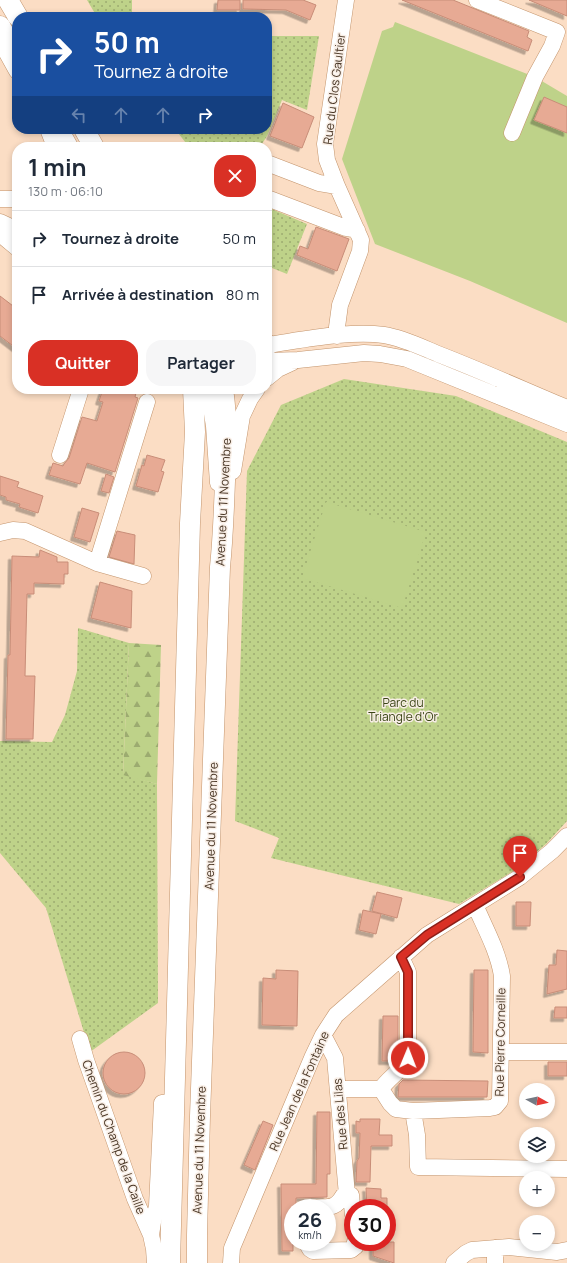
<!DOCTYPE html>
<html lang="fr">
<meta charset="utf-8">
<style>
:root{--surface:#fff;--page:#f6f6f7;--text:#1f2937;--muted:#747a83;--line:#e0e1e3;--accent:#d93025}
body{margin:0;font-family:Manrope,sans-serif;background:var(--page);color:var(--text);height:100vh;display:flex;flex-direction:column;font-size:15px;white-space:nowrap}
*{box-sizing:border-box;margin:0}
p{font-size:13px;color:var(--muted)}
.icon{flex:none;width:22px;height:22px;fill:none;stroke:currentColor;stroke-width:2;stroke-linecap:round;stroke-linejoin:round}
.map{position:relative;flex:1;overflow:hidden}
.side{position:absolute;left:12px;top:142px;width:260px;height:252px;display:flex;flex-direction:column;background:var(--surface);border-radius:16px;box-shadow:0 2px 6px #0003}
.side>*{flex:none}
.banner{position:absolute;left:12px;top:12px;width:260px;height:122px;border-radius:16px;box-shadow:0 2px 6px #0003;background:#1a4fa0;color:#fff;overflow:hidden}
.needle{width:26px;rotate:98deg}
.tools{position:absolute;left:519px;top:1083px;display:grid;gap:8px}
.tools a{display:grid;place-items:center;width:36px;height:36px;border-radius:50%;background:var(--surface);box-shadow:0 2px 6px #0003;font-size:20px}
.speed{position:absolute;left:284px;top:1199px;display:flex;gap:8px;font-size:20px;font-weight:700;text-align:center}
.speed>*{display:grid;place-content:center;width:52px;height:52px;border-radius:50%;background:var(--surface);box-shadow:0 2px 6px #0003;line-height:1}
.speed small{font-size:10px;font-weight:400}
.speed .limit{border:6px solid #d22;background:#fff;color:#111}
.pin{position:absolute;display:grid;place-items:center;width:34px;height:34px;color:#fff;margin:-41px -17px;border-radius:50% 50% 50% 0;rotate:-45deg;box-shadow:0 0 4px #0007}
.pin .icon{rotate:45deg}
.me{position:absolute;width:44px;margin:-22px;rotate:1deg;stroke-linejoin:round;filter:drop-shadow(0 0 3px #0008)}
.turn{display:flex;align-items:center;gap:14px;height:84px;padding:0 16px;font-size:18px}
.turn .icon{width:52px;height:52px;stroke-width:2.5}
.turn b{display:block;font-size:28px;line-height:34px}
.lanes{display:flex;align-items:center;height:38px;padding:0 16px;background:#0003;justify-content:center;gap:20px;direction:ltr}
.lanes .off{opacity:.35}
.round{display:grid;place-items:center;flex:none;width:42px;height:42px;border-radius:16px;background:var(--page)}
.head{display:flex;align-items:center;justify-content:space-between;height:68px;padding:0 16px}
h1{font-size:24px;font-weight:700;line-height:30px}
.primary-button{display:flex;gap:8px;margin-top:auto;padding:8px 16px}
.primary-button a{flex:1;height:46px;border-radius:16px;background:var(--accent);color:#fff;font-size:16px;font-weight:700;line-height:46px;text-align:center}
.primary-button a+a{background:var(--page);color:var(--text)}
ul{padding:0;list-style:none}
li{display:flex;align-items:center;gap:12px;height:56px;padding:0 16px;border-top:1px solid var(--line)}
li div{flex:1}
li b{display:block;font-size:15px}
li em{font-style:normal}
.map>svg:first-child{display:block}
.green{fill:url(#green-dots)}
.forest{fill:url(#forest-firs)}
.pitch{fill:#bed289}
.building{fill:#e7aa94;stroke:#c88d78;filter:url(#shadow)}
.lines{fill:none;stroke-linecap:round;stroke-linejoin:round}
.minor-casing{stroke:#c3946c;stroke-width:17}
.major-casing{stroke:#c3946c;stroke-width:21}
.minor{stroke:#fff;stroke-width:16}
.major{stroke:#fff;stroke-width:20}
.route-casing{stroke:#8d1f18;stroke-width:10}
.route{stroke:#d93025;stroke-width:7}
.labels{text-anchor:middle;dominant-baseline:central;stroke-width:3;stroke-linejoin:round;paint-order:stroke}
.street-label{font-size:12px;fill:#473423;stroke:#f8eee6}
.park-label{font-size:12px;fill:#3a4515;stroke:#f8eee6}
</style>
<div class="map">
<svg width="567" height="1263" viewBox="0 0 567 1263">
<defs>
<pattern id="green-dots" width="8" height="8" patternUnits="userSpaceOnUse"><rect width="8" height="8" fill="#bed289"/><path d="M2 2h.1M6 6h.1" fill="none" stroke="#9cab70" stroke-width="1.8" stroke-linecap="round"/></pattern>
<pattern id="forest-firs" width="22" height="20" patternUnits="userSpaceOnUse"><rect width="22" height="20" fill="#bed289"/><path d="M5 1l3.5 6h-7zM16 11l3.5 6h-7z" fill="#9cab70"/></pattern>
<filter id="shadow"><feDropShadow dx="-3.5" dy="3.5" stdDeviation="0" flood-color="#0004"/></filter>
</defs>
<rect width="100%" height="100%" fill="#fbddc4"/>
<!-- green -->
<path class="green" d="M87 0H132V17H97Z
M267 36H319L307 110 282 100 267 136 260 147H189L175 129H267Z
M267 207 307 224 287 274 267 266Z
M344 379 456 396 567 442V821L546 844 515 870 459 904 271 858 279 838 235 821 247 471 281 405Z
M78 628 129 643 123 774 157 784 158 1003 90 1052 46 908 0 853V741L52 742 65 715 77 671Z"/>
<!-- forest -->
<path class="forest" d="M129 643 161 645 157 784 123 775Z"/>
<!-- pitch -->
<path class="pitch" d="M395 22 535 77 567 96V323L470 281 375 244 342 159 382 31 393 27Z
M326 502 426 532 402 608 302 578Z"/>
<!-- building -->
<path class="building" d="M218 0H240V10H217Z
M243 0H303L316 5 310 20 286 10 243 9Z
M402 0H453L529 31 527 37 532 40 528 51Z
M529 0H567V16Z
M544 97 567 107V133L534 120Z
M283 103 314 117 302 148 270 136Z
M316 227 349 239 337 271 297 255 300 246 308 249Z
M0 296 17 309V349L0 336Z
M103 389H137L135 397 138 398 115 472 87 463 80 484 49 475 53 463 63 466 64 464 69 458 82 417 97 421 103 402 99 401Z
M147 455 165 460 161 471 164 472 158 492 136 486 142 465 144 466Z
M106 474 114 477 109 493 101 491Z
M0 476 19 482 17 487 43 496 38 513 19 507 20 504 6 500V497L0 495Z
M82 508 99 513 90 542 74 537Z
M117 531 135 535 134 564 109 557Z
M40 550 57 557V562H68V574H64V584L34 583V594H27L25 676H35L33 739H6L8 655H10L12 556 39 557Z
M100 582 132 591 131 628 91 618Z
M377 892 402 898 397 918 372 911Z
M516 902H531L530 926H516Z
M363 910 381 914 376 934 359 930Z
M557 950 567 951V989L547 994 549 965H556Z
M276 970 298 971 297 1026 262 1025 263 978 276 979Z
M474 970H488V1053L473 1052Z
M555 1007H567V1018H554Z
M383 1016H398V1056L395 1061H382Z
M103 1073a21 21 0 1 1 42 0a21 21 0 1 1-42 0Z
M548 1062H567V1076H548Z
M403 1080 488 1081 487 1097H398L399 1084Z
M317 1112H330V1174H327V1197L296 1198V1208H293V1251H282L281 1184H316Z
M360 1119H380L379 1135H392V1146H371L370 1182H356L357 1161 359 1158 360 1133H356V1121L360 1122Z
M263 1121 273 1125 255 1170 244 1165Z
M366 1188 381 1189V1198H387V1208H367Z
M374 1242H394V1263L373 1256V1244H374Z"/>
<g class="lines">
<defs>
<path id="minor" d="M477 0 557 32 552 46 535 77 512 133
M5 45 7 53 17 71
M48 129 52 139 54 147
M267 163 319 183 337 186
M267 198 346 228 357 230
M0 199H17
M0 222 17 230
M0 234 17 248
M337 336V327L340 305 360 251 361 240 337 186 327 160 325 144 346 0
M267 345C302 340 350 330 384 335 403 338 421 347 438 354 482 371 524 390 567 408
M267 361 298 360 364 353 380 354 407 359 567 424
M267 378 278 369 293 362
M208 389 214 426 218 483
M60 455 81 389
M233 471 242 416 250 399 257 389
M0 533 13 530 25 531 97 563 143 576
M97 563 147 402
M323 1035 335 1058 347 1195
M80 1039 86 1060 135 1199 151 1235
M501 1052H567
M338 1089H381
M381 1089 390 1103 396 1109 413 1111 490 1108 495 1107 500 1101 502 976C498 951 485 928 475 905
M381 1089C389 1077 403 1070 408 1058V972L401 957
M413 1111 417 1135 418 1167 567 1169
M313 1208C328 1206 335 1210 343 1196L351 1195 353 1215
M306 1242 310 1249 313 1251 351 1250 356 1246 355 1242
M155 1263 154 1249 151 1235 153 1222 157 1206 162 1103 173 1102
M231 1263 232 1248 312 1058 323 1035 336 1015 427 935 520 877 552 851 567 836
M454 1263 466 1253 472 1250 509 1247 557 1252 567 1250
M495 1263V1248"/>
<path id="major" d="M8 0 18 17
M0 26 17 56
M58 129 68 147
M84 129 94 147
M267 345H268
M170 1263 190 523 195 432 193 389
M197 1263V1235L200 1116 220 567C223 538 224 510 225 481 227 450 228 420 223 389"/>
</defs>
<!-- minor casing -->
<use href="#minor" class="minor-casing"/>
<!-- major casing -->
<use href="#major" class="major-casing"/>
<!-- minor -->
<use href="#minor" class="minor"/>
<!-- major -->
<use href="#major" class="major"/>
</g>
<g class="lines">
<defs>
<path id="route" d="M408 1058V972L401 957 427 935 520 877"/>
</defs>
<!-- route casing -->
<use href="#route" class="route-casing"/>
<!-- route -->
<use href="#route" class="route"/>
</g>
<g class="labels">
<!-- street labels -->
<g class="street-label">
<text transform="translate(334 89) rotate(-83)">Rue du Clos Gaultier</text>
<text transform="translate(223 502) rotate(-87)">Avenue du 11 Novembre</text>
<text transform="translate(211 826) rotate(-88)">Avenue du 11 Novembre</text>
<text transform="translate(500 1042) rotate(-89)">Rue Pierre Corneille</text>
<text transform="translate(299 1091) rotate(-66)">Rue Jean de la Fontaine</text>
<text transform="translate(340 1114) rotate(-95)">Rue des Lilas</text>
<text transform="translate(114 1137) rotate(70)">Chemin du Champ de la Caille</text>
<text transform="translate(199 1150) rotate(-88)">Avenue du 11 Novembre</text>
</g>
<!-- park labels -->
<g class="park-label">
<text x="403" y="702">Parc du<tspan x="403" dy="14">Triangle d'Or</tspan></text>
</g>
</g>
</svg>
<div class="tools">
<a><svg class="needle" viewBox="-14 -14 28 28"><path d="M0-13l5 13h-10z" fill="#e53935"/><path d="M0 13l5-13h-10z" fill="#747a83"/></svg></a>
<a><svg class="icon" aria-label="layers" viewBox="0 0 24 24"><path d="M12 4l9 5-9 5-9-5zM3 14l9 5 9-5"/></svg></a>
<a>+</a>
<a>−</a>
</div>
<div class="speed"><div>26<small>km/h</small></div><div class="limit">30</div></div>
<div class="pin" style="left:520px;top:877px;background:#d93025"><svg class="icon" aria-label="arrive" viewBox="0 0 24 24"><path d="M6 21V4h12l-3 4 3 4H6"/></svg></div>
<svg class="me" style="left:408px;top:1058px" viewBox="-20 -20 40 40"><circle r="17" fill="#d93025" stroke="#fff" stroke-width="3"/><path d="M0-11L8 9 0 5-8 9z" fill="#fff"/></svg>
<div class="banner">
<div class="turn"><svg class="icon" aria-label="right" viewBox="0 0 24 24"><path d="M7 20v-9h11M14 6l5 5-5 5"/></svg><div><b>50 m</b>Tournez à droite</div></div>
<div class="lanes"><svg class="icon off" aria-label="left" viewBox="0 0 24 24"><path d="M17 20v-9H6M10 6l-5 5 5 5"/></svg><svg class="icon off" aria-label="ahead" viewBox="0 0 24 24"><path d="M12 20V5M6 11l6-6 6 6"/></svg><svg class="icon off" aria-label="ahead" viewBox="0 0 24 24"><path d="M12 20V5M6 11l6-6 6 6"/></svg><svg class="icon" aria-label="right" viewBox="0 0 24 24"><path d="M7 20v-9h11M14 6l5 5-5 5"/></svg></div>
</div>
<section class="side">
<div class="head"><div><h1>1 min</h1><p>130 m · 06:10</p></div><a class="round" style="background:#d93025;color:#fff"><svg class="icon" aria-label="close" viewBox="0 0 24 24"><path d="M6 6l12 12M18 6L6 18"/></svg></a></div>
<ul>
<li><svg class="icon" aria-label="right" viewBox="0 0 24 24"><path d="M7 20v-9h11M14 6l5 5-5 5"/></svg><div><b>Tournez à droite</b></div><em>50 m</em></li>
<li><svg class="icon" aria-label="arrive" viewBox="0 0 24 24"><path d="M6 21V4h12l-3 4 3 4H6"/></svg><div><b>Arrivée à destination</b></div><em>80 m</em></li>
</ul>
<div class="primary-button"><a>Quitter</a><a>Partager</a></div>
</section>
</div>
